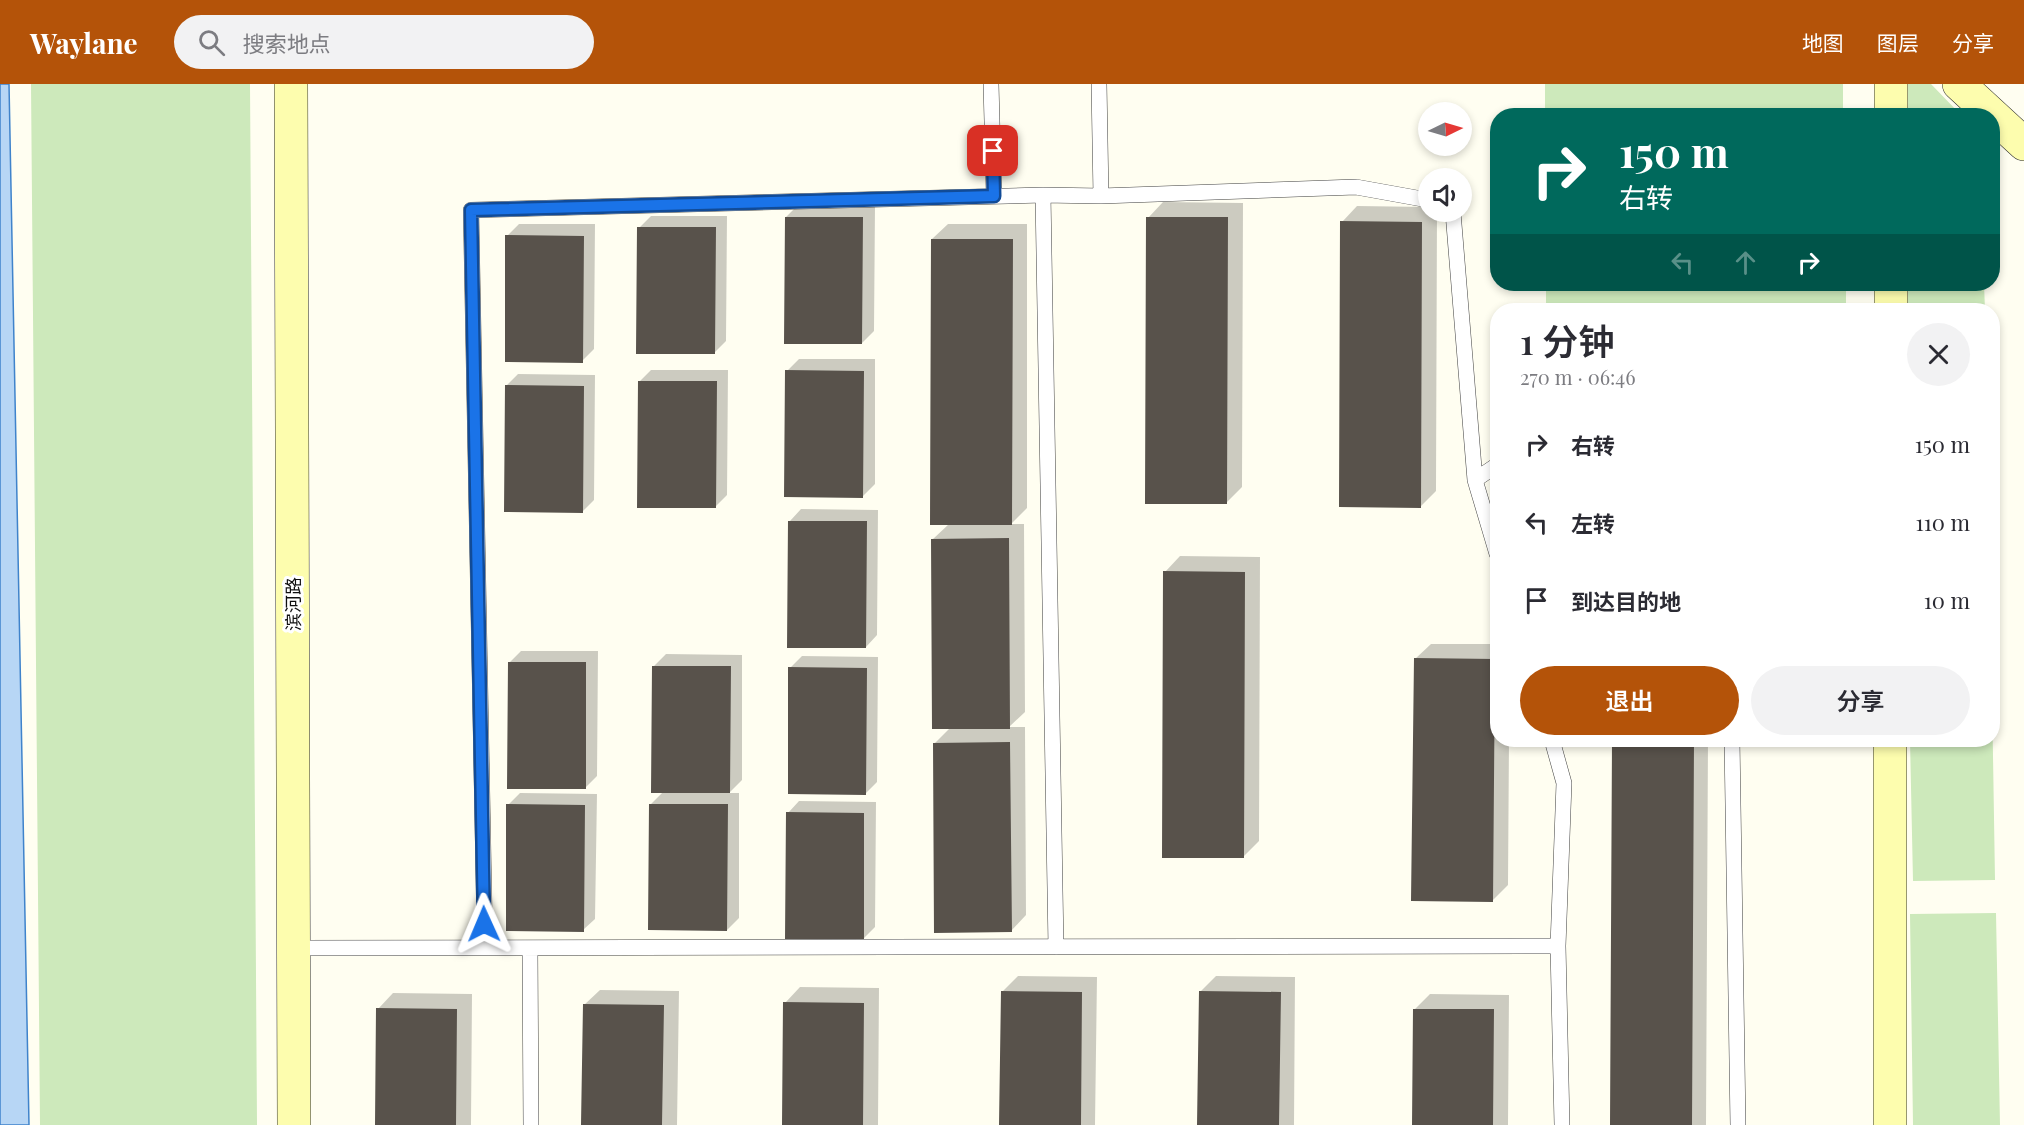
<!DOCTYPE html>
<html lang="zh">
<meta charset="utf-8">
<style>
:root{--surface:#fff;--page:#f2f2f3;--text:#2b2b33;--muted:#7c7c81;--accent:#b45309}
body{margin:0;font-family:"Playfair Display","Noto Sans SC",serif;background:var(--page);color:var(--text);height:100vh;display:flex;flex-direction:column;font-size:22px;white-space:nowrap}
*{box-sizing:border-box;margin:0}
p{font-size:20px;color:var(--muted)}
.icon{flex:none;width:33px;height:33px;fill:none;stroke:currentColor;stroke-width:2;stroke-linecap:round;stroke-linejoin:round}
.map{position:relative;flex:1;overflow:hidden}
.side{position:absolute;left:1490px;top:219px;width:510px;height:444px;display:flex;flex-direction:column;background:var(--surface);border-radius:24px;box-shadow:0 3px 9px #0003}
.side>*{flex:none}
.guide{position:absolute;left:1490px;top:24px;width:510px;height:183px;border-radius:24px;box-shadow:0 3px 9px #0003;background:#00695c;color:#fff;overflow:hidden}
.needle{width:39px;rotate:85deg}
.tools{position:absolute;left:1418px;top:18px;display:grid;gap:12px}
.tools a{display:grid;place-items:center;width:54px;height:54px;border-radius:50%;background:var(--surface);box-shadow:0 3px 9px #0003;font-size:30px}
.pin{position:absolute;display:grid;place-items:center;width:51px;height:51px;color:#fff;margin:-26px;border-radius:12px;box-shadow:0 3px 9px #0006}
.me{position:absolute;width:66px;margin:-33px;rotate:359deg;stroke-linejoin:round;filter:drop-shadow(0 0 4px #0008)}
.turn{display:flex;align-items:center;gap:21px;height:126px;padding:0 30px;font-size:27px}
.turn .icon{width:78px;height:78px;stroke-width:2.5}
.turn b{display:block;font-size:42px;line-height:51px}
.lanes{display:flex;align-items:center;height:57px;padding:0 30px;background:#0003;justify-content:center;gap:30px;direction:ltr}
.lanes .off{opacity:.35}
.round{display:grid;place-items:center;flex:none;width:63px;height:63px;border-radius:32px;background:var(--page)}
.headline{display:flex;align-items:center;justify-content:space-between;height:102px;padding:0 30px}
h1{font-size:36px;font-weight:600;line-height:45px}
.button{display:flex;gap:12px;margin-top:auto;padding:12px 30px}
.button a{flex:1;height:69px;border-radius:36px;background:var(--accent);color:#fff;font-size:24px;font-weight:600;line-height:69px;text-align:center}
.button a+a{background:var(--page);color:var(--text)}
ul{padding:0;list-style:none}
li{display:flex;align-items:center;gap:18px;height:78px;padding:0 30px}
li div{flex:1}
li b{display:block;font-size:22px}
li em{font-style:normal}
header{display:flex;align-items:center;gap:36px;box-sizing:border-box;height:84px;padding:0 30px;background:var(--accent);color:#fff}
header strong{font-size:28px}
nav{display:flex;gap:33px;margin-inline-start:auto;font-size:21px}
.search{width:420px;height:54px;background:var(--page);display:flex;align-items:center;gap:15px;box-sizing:border-box;padding:0 21px;border-radius:33px;color:var(--muted);font-size:22px}
.map>svg:first-child{display:block}
.green{fill:#cde9bb}
.water{fill:#b7d6f5;stroke:#3f83cb;stroke-width:1.5}
.shadow{fill:#0003}
.building{fill:#58524b}
.lines{fill:none;stroke-linecap:round;stroke-linejoin:round}
.lane-casing{stroke:#424242;stroke-width:16}
.secondary-casing{stroke:#313131;stroke-width:34}
.lane{stroke:#fff;stroke-width:15}
.secondary{stroke:#fdfdae;stroke-width:33}
.route-casing{stroke:#114b97;stroke-width:15}
.route{stroke:#1a73e8;stroke-width:10}
.labels{text-anchor:middle;dominant-baseline:central;stroke-width:6;stroke-linejoin:round;paint-order:stroke}
.street-label{font-size:18px;fill:#0f0f0f;stroke:#fff}
</style>
<header>
<strong>Waylane</strong>
<div class="search"><svg class="icon" aria-label="search" viewBox="0 0 24 24"><circle cx="10" cy="10" r="6"/><path d="M15 15l6 6"/></svg>搜索地点</div>
<nav><a>地图</a><a>图层</a><a>分享</a></nav>
</header>
<div class="map">
<svg width="2024" height="1041" viewBox="0 0 2024 1041">
<rect width="100%" height="100%" fill="#fffef1"/>
<!-- green -->
<path class="green" d="M31 0H250L257 1041H40Z
M1545 0H1843V31H1545Z
M1899 0H1931L1961 31H1900Z
M1546 200H1846V226H1546Z
M1904 200H1984L1985 226H1905Z
M1992 609 1995 796 1913 797 1910 656H1992Z
M1996 829 2000 1041H1913L1910 830Z"/>
<!-- water -->
<path class="water" d="M0 0H9L29 1041H0Z"/>
<!-- shadow -->
<path class="shadow" d="M1163 118 1243 119 1242 403 1227 418 1148 134Z
M798 121 875 122 874 247 862 259 786 133Z
M1357 122 1428 123V128H1437L1436 407 1421 422 1342 138Z
M651 132H727L726 257 714 269 639 144Z
M519 140H595L594 265 582 277 507 152Z
M948 140H1027V424L1011 440H1024L1025 628 1009 643H1025L1026 831 1011 847 935 659 951 643 933 455 949 440 932 155Z
M799 275H875V400L863 412 787 287Z
M651 286H728L727 411 715 423 639 298Z
M518 290 595 291 594 416 582 428 506 302Z
M801 425 878 426 877 551 866 563 790 437Z
M1180 472 1260 473 1259 757 1244 772 1165 488Z
M1431 560H1497V656H1509L1508 801 1492 817 1415 575Z
M521 567H598L597 692 585 704 510 578Z
M666 570 742 571V696L729 709H739V834L727 846 651 720 664 707 654 582Z
M802 572 878 573 877 698 865 710 790 584Z
M1613 656H1708L1706 1041H1611Z
M520 709 597 710 595 835 583 846 508 721Z
M799 717 876 718 875 843 863 855 788 729Z
M1018 892 1097 893 1095 1041H1001L1002 908Z
M1216 892 1295 893 1294 1041H1199L1200 908Z
M800 903 879 904 878 1041H784L785 919Z
M600 906 679 907 677 1041H583L584 921Z
M393 909 472 910 471 1041H377L378 925Z
M1430 910 1509 911 1508 1041H1414L1415 925Z"/>
<!-- building -->
<path class="building" d="M785 133H863L862 260H784Z
M1146 133H1228L1227 420H1145Z
M1340 137 1422 138 1421 424 1339 423Z
M637 143H716L715 270H636Z
M505 151 584 152 583 279 505 278Z
M931 155H1013L1012 441H930Z
M785 286 864 287 863 414 784 413Z
M638 297H717L716 424H637Z
M505 301 584 302 583 429 504 428Z
M788 437H867L866 564H787Z
M1009 454 1010 645H932L931 455Z
M1163 487 1245 488 1244 774H1162Z
M1414 574 1495 575 1493 818 1411 817Z
M508 578H586V705H507Z
M652 582H731L730 709H651Z
M788 583 867 584 866 711 788 710Z
M1612 656H1694L1692 1041H1610Z
M1010 658 1012 848 934 849 933 659Z
M506 720 585 721 584 848 506 847Z
M649 720H728L727 847 648 846Z
M786 728 864 729V856L785 855Z
M1001 907 1082 908 1081 1041H999Z
M1199 907 1281 908 1279 1041H1197Z
M783 918 864 919 863 1041H782Z
M583 920 664 921 662 1041H581Z
M376 924 457 925 456 1041H375Z
M1413 925H1494L1493 1041H1412Z"/>
<g class="lines">
<defs>
<path id="lane" d="M991 0 994 112
M1101 112 1356 103 1428 116
M1453 128 1475 396
M1497 381 1475 396 1497 470
M1552 656 1564 699 1558 862
M1732 656 1738 1041
M1056 863 1043 111 1101 112 1099 0
M294 864 1558 862 1562 1041
M485 864 471 126 1043 111
M530 864 531 1041"/>
<path id="secondary" d="M291 0 294 1041
M1959 0 2024 60
M1891 32V0
M1891 226V200
M1890 1041V656"/>
</defs>
<!-- lane casing -->
<use href="#lane" class="lane-casing"/>
<!-- secondary casing -->
<use href="#secondary" class="secondary-casing"/>
<!-- lane -->
<use href="#lane" class="lane"/>
<!-- secondary -->
<use href="#secondary" class="secondary"/>
</g>
<g class="lines">
<defs>
<path id="route" d="M484 840 471 126 994 112 993 67"/>
</defs>
<!-- route casing -->
<use href="#route" class="route-casing"/>
<!-- route -->
<use href="#route" class="route"/>
</g>
<g class="labels">
<!-- street labels -->
<g class="street-label">
<text transform="translate(293 520) rotate(-90)">滨河路</text>
</g>
</g>
</svg>
<div class="tools">
<a><svg class="needle" viewBox="-14 -14 28 28"><path d="M0-13l5 13h-10z" fill="#e53935"/><path d="M0 13l5-13h-10z" fill="#7c7c81"/></svg></a>
<a><svg class="icon" aria-label="sound" viewBox="0 0 24 24"><path d="M4 9h4l5-4v14l-5-4H4zM17 9q2 3 0 6"/></svg></a>
</div>
<div class="pin" style="left:993px;top:67px;background:#d93025"><svg class="icon" aria-label="arrive" viewBox="0 0 24 24"><path d="M6 21V4h12l-3 4 3 4H6"/></svg></div>
<svg class="me" style="left:484px;top:840px" viewBox="-20 -20 40 40"><path d="M0-17L14 15 0 8-14 15z" fill="#1a73e8" stroke="#fff" stroke-width="4"/></svg>
<div class="guide">
<div class="turn"><svg class="icon" aria-label="right" viewBox="0 0 24 24"><path d="M7 20v-9h11M14 6l5 5-5 5"/></svg><div><b>150 m</b>右转</div></div>
<div class="lanes"><svg class="icon off" aria-label="left" viewBox="0 0 24 24"><path d="M17 20v-9H6M10 6l-5 5 5 5"/></svg><svg class="icon off" aria-label="ahead" viewBox="0 0 24 24"><path d="M12 20V5M6 11l6-6 6 6"/></svg><svg class="icon" aria-label="right" viewBox="0 0 24 24"><path d="M7 20v-9h11M14 6l5 5-5 5"/></svg></div>
</div>
<section class="side">
<div class="headline"><div><h1>1 分钟</h1><p>270 m · 06:46</p></div><a class="round"><svg class="icon" aria-label="close" viewBox="0 0 24 24"><path d="M6 6l12 12M18 6L6 18"/></svg></a></div>
<ul>
<li><svg class="icon" aria-label="right" viewBox="0 0 24 24"><path d="M7 20v-9h11M14 6l5 5-5 5"/></svg><div><b>右转</b></div><em>150 m</em></li>
<li><svg class="icon" aria-label="left" viewBox="0 0 24 24"><path d="M17 20v-9H6M10 6l-5 5 5 5"/></svg><div><b>左转</b></div><em>110 m</em></li>
<li><svg class="icon" aria-label="arrive" viewBox="0 0 24 24"><path d="M6 21V4h12l-3 4 3 4H6"/></svg><div><b>到达目的地</b></div><em>10 m</em></li>
</ul>
<div class="button"><a>退出</a><a>分享</a></div>
</section>
</div>
